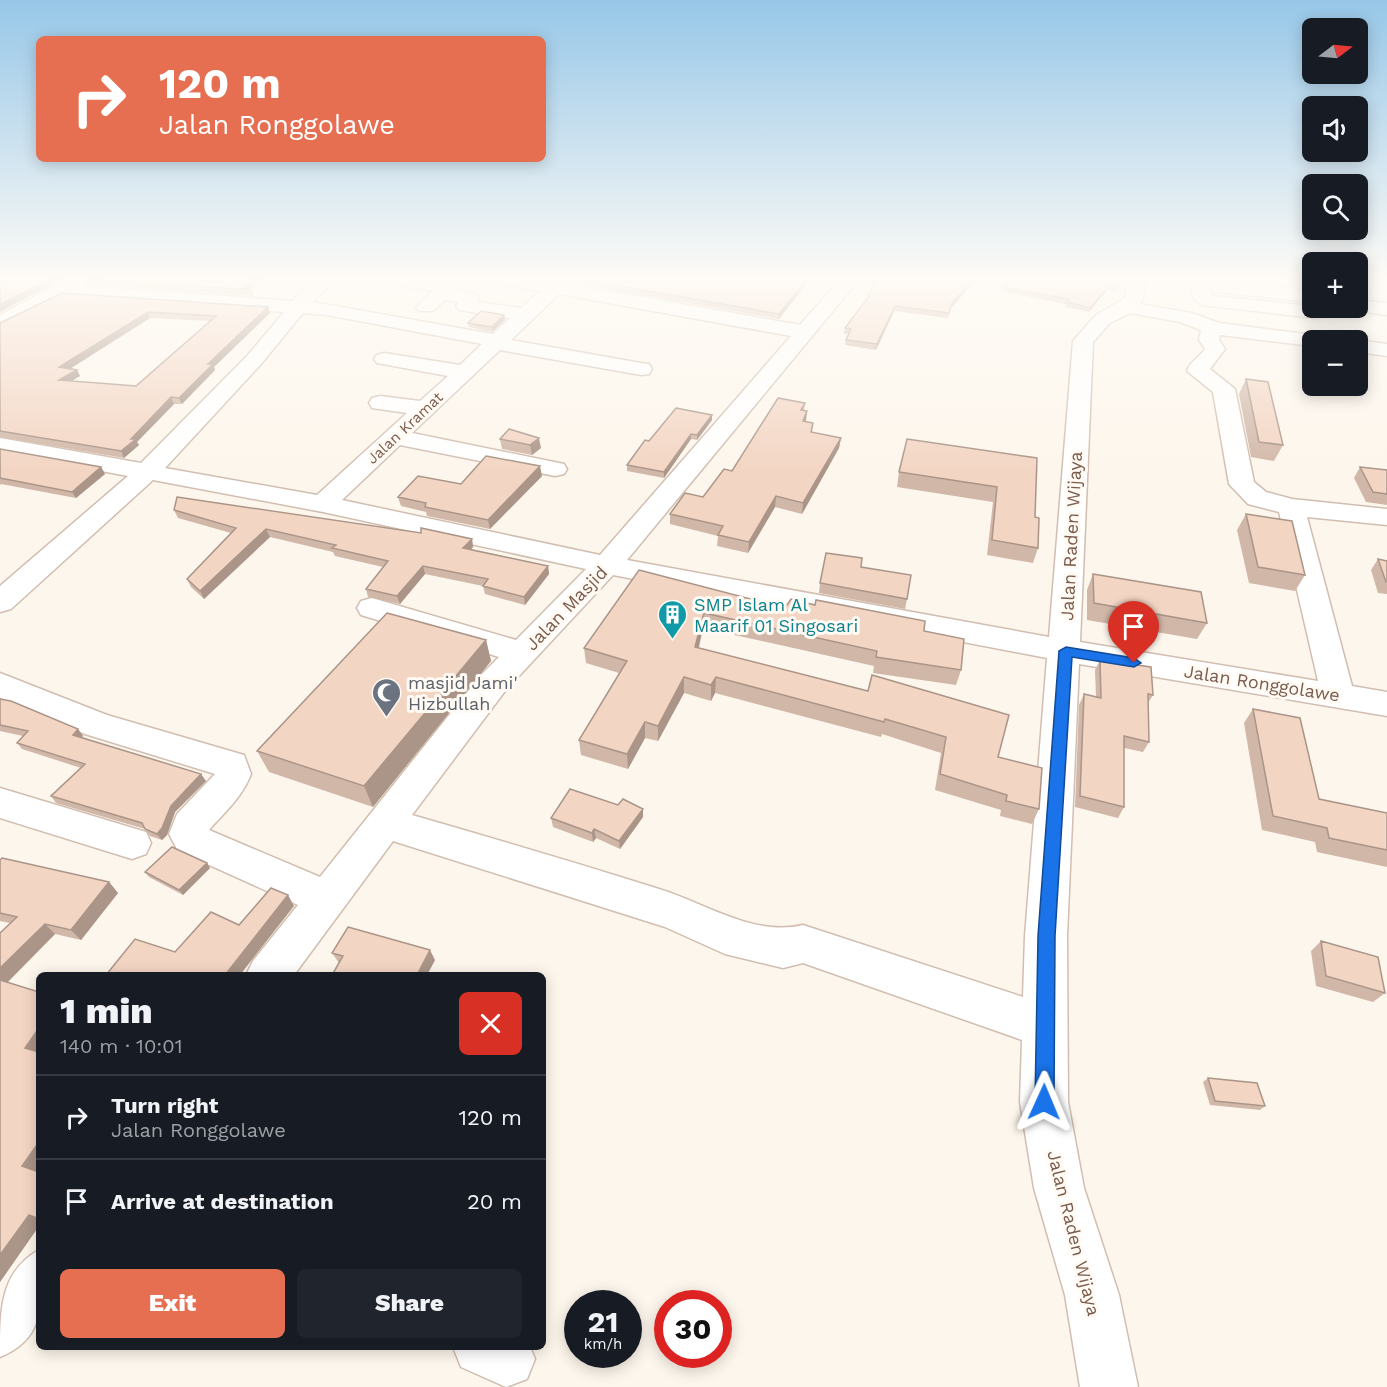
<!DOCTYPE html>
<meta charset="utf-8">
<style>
:root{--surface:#171b24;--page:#20242c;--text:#f1f3f6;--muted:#9ea1a6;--line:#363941;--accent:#e76f51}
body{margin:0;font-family:"Work Sans",sans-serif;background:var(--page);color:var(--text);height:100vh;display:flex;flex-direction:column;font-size:22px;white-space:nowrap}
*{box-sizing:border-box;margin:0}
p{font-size:20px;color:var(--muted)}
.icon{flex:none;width:33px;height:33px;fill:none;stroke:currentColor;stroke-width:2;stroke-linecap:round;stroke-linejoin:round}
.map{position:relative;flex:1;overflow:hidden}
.drawer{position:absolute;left:36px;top:972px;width:510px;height:378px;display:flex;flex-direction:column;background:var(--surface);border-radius:9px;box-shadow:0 3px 15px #0003}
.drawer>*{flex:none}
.hud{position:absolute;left:36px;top:36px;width:510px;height:126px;border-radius:9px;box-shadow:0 3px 15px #0003;background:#e76f51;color:#fff;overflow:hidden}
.needle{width:39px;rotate:74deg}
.fabs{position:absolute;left:1302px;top:18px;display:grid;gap:12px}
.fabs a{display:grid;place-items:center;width:66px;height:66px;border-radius:9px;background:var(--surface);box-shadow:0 3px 15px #0003;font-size:30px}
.speed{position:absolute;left:564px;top:1290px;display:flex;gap:12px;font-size:30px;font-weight:700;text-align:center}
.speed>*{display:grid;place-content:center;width:78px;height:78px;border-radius:50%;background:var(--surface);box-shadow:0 3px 15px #0003;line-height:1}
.speed small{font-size:15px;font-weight:400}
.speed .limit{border:9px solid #d22;background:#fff;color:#111}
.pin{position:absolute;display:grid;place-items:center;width:51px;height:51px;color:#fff;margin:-62px -26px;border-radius:50% 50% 50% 0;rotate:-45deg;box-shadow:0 0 6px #0007}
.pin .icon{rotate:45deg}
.me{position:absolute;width:66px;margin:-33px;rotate:1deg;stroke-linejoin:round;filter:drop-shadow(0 0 4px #0008)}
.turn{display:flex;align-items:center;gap:21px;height:126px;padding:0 24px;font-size:27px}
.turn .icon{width:78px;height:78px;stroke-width:2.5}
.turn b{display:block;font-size:42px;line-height:51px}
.round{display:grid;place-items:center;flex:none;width:63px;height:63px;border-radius:9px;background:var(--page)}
.head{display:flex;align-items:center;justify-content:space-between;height:102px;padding:0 24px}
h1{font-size:36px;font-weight:800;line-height:45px}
.primary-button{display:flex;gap:12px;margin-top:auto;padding:12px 24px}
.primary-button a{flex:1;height:69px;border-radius:9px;background:var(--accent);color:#fff;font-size:24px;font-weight:800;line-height:69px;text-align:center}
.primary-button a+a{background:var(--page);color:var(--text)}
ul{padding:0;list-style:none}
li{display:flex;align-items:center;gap:18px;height:84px;padding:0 24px;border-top:2px solid var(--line)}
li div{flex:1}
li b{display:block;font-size:22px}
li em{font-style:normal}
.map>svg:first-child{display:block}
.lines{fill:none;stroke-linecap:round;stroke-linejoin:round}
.minor-casing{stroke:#d1beb0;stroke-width:3}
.minor{fill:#fff;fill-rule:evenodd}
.wall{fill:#d1b7a8;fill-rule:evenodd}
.shaded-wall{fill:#aa9588}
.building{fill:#f3d5c3;stroke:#aa9588;stroke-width:1.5;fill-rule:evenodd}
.route{fill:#1a73e8;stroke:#114b97;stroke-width:1.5}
.labels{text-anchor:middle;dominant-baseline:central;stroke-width:6;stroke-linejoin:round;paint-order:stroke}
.far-street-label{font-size:15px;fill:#7a5c4d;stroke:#fffaf3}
.street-label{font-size:18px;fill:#7a5c4d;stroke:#fffaf3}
.culture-label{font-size:18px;fill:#0d838f;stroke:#fffaf3;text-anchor:start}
.worship-label{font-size:18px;fill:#5b616d;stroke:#fffaf3;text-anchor:start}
</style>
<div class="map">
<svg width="1387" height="1387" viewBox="0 0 1387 1387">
<rect width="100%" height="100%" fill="#fdf6ec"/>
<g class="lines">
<defs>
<path id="minor" d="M71 277H87L89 280 83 286 293 301 317 277H337L313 302 493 334 510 318 459 310 456 306 459 302 445 300 433 311H419L416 307 433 291 376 282 367 277C397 277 426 277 455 284L456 290 477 294 479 298 477 302 521 308 540 291 487 282 478 277H525L551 281 555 277H575L569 284 800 325 842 277H861L627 560 1049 637 1073 341 1096 315 1125 298 1127 277H1145L1143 299 1140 304 1192 313 1219 323 1321 336 1324 340H1312V346L1220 335 1219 340 1225 349 1210 369 1235 389 1254 482 1266 492 1292 499 1387 509V525L1307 517 1352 686 1387 692V716L1079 664 1067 936 1068 1102 1084 1188 1119 1295 1138 1387H1080L1065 1295 1034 1188 1020 1102 1022 1040 803 963 783 968 725 954 665 927 393 841 294 975H246L253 961 298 905 178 851 169 834 177 814 215 774 85 734 0 698V673L107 715 244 755 251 774C243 796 224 813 209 830L320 877 481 675 499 657 361 615 357 608 361 601 372 598 516 640 586 569 323 512 153 480 11 609 0 612V586L128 476 0 452V438L141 463 247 356 284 312 64 296 0 329V315ZM559 294 791 336 600 555 342 500 400 445 555 476 564 474 567 469 564 464 412 433 500 350 641 375 649 374 652 369 649 364 641 363 511 340ZM303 313 327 315 482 344 460 365 384 353 377 355 374 359 377 363 448 376 420 401 380 396 372 398 369 403 372 408 407 413 317 495 165 468 261 364ZM1130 313 1180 322 1201 330 1199 340 1205 349C1200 357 1189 362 1187 371L1213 392 1229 484 1248 504 1279 512 1318 681 1080 642 1093 342 1110 323ZM613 575 1047 658 1025 936 1023 997 803 925C754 937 705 903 659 889 577 863 495 839 412 815L505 691Z
M1209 279 1312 291V302L1210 291 1213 296 1330 308 1327 316 1315 318 1201 305 1194 298 1190 287 1192 283Z
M1358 300 1387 303V315L1351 310 1349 308H1358Z
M1355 340H1358L1387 344V356L1358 352V340Z
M0 788 146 832 151 843 146 854 132 859 0 818Z
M39 1250C39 1297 51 1336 0 1357 0 1309 0 1272 39 1250Z
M453 1347H530L535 1359 527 1379 506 1387 461 1367Z"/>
</defs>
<!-- minor casing -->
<use href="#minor" class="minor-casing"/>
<!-- minor -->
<use href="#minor" class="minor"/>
</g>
<!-- wall -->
<path class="wall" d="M266 277 249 290H252L254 296 88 284 85 279Z
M575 277H812L779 319 585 285V281L576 280Z
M1121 277 1116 291 1108 289 1089 312 1065 307 1066 304 1004 292 1005 288Z
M62 293 268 307 270 313 214 367 215 370 182 404H174L137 442 139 445 124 458 0 437V323ZM150 318 210 321 136 386 71 381 80 376 77 370 70 369Z
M867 299 951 308 948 318 894 311 876 350 845 345 846 340 849 334H844L845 328Z
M505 320 492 332 469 327 468 323Z
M1246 379 1283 445 1274 461 1251 457 1239 394Z
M805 403 804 411 806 422 813 423 812 433 841 438 839 448 802 514 775 507 748 553 717 546 718 536 670 524V514L703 497Z
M712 415V420L697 440 691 439 664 478 627 471V465L649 441Z
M509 429 541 448 532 455 502 449 500 439Z
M0 449 101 467 105 474 76 498 1 484 0 485Z
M1037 458 1035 517 1038 548 1033 563 987 555 993 502 897 487 899 472Z
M1360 467 1387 470V505L1366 502 1354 478Z
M542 476 490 529 427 516 426 512 401 506 398 497 461 484Z
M174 510 421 533 472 539 473 547 471 549 548 566 549 574 525 605 485 594 483 586 425 574 400 604 368 597 366 589 383 567 335 556 333 552 270 537 204 599 191 587 187 579 231 533 178 518Z
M1246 514 1305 575 1295 591 1249 583 1237 530Z
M1378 559 1387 561V594L1378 593 1371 570Z
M861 567 907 599 905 609 819 593 820 583Z
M639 570 785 608 815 605 961 670 956 685 873 673 874 666 703 628 699 648 868 691 998 757 1039 809 1032 824 1000 816 1001 810 935 790 941 753 882 734 881 737 715 693 711 701 684 693 658 741 645 738 628 769 581 755 579 740 619 673 586 663 584 648Z
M1093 574 1207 623 1197 639 1087 620V590Z
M486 640 491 661 373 807 269 772 257 751Z
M1100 660 1153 695 1148 703 1149 742 1143 752 1124 748V807L1118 818 1075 807 1079 705 1084 694 1096 697 1095 670Z
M0 699 78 729 83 736 82 737 206 781 175 812 167 835 162 840 150 836 145 829 56 803 51 796 81 768 22 749 17 743 23 736 0 731Z
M1253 709 1319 799 1387 813V867L1317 852 1315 842 1262 830 1244 723Z
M618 805 643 809V817L620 849 596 838 593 842 553 827 551 818Z
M0 860 109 882 118 893 81 940 55 934 7 982 37 1171 39 1172V1226L0 1282V933L10 923 0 921Z
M210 868 183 895 149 877 145 872Z
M1321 941 1385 993 1373 1002 1316 986 1311 951Z
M332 953 435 960 427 975H332L339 963Z
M1208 1078 1265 1106 1260 1110 1210 1105 1203 1082Z"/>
<!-- shaded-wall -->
<path class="shaded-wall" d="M53 277H66L0 312V305Z
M257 277H266L249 290 241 289Z
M809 277H812L779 319V314Z
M976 277H979L951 308 952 303Z
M1109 285 1108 289 1089 312 1091 308Z
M895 306 894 311 876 350 877 344Z
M268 307 270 313 214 367 215 370 182 404 179 398 208 364Z
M148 312 150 318 63 373 59 367Z
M504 315 505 320 492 332V327Z
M77 370 80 376 63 386 59 380Z
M171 397 174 404 137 442 139 445 124 458 121 451 131 439Z
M807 411 806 421 802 432 803 421Z
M712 415V420L697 440V435Z
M691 434V439L664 478V472Z
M539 438 541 448 532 455 530 445Z
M841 438 839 448 802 514 803 503Z
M540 466 542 476 490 529 488 520Z
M101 467 105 474 76 498 72 492Z
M776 496 775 507 748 553 749 542Z
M266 529 270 537 204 599 200 591Z
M472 539 473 547 465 556 463 548Z
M423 566 425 574 400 604 397 596Z
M548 566 549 574 525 605 524 597Z
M704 613 703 628 695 662V647Z
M486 640 491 661 373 807 364 786Z
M684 677V693L658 741V726Z
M716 677 715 693 711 701V685Z
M645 722V738L628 769 627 754Z
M78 729 83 736 78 741 73 735Z
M201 774 206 781 175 812 167 835 162 840 157 834 171 806Z
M643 809V817L620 849 619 841Z
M594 829 596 838 593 842 592 833Z
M207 863 210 868 183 895 179 890Z
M109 882 118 893 81 940 71 930Z
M288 895 294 906 240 975H225Z
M45 924 55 934 3 987 0 985V968Z
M430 950 435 960 427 975H417Z
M39 1028V1054L25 1048Z
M39 1142V1168L35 1173 22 1166Z
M29 1215 39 1220V1226L0 1282V1255Z"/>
<!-- building -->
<path class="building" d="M0 277H53L0 305Z
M86 277H257L241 289 252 290 85 279Z
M588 277H809L779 314 585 280Z
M876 277H976L952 303 949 313 895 306 877 344 846 340 851 329 845 328 867 299Z
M1010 277H1121L1118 286 1109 285 1091 308 1066 302 1069 299 1005 288Z
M62 293 268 307 208 364H213L179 398 171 397 131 439H136L121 451 0 431V323ZM148 312 216 316 136 386 59 380 77 370 59 367Z
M481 311 504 315 492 327 468 323Z
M1246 379 1268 382 1283 445 1259 442Z
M778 398 805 403 801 410 807 411 803 421 813 423 811 432 841 438 803 503 776 496 749 542 718 535 723 526 670 514 685 493 703 497 724 469 732 471Z
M676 408 712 415 697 435 691 434 664 472 627 465 645 440 649 441Z
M509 429 539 438 530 445 500 439Z
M907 439 1037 458 1035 517 1039 518 1038 548 992 540 997 487 899 472Z
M0 449 101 467 72 492 0 478Z
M486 456 540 466 488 520 425 507 426 503 398 497 418 476 461 484Z
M1360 467 1387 470V494L1373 492Z
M177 497 421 533V528L472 539 463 548 548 566 524 597 483 586 488 579 423 566 397 596 366 589 388 561 332 548 336 545 266 529 200 591 187 579 236 528 174 510Z
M1246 514 1292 521 1305 575 1258 567Z
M826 553 862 558 861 567 911 575 907 599 820 583Z
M1378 559 1387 561V582H1386Z
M639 570 785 608 791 599 815 605 816 600 925 621 924 631 964 639 961 670 876 657 877 651 704 613 695 647 868 691 872 675 1009 715 998 757 1042 768 1039 809 1006 801 1007 795 940 774 946 737 885 719 884 722 716 677 711 685 684 677 658 726 645 722 627 754 579 740 627 661 584 648Z
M1093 574 1201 592 1207 623 1094 603Z
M387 613 486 640 364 786 257 751Z
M1100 660 1151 667 1153 695 1148 694 1149 742 1124 736V807L1080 796 1084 694 1101 698Z
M0 699 11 701 78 729 73 735 201 774 171 806 162 828 157 834 145 829 142 823 51 796 85 764 17 743 28 731 0 725Z
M1253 709 1300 718 1319 799 1387 813V850L1329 838 1327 828 1273 816Z
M570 789 618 805 623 799 643 809 619 841 594 829 592 833 551 818Z
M172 847 207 863 179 890 145 872Z
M2 858 109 882 71 930 45 924 0 968V933L17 917 0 913V860Z
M271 888 288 895 225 975H106L135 939 175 952 211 912 239 925Z
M348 927 430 950 417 975H332L343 956 332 953Z
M1321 941 1378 957 1385 993 1326 976Z
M0 980 39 992V1028L25 1048 39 1052V1142L22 1166 39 1172V1219L29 1215 0 1255Z
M1208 1078 1257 1083 1265 1106 1215 1101Z"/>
<!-- sky -->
<linearGradient id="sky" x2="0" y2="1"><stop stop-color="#97c7e8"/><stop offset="0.59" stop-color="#fefbf6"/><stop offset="1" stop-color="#fefbf6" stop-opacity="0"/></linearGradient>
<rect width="1387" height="472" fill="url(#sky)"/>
<!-- route -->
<path class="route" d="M1066 647 1134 658 1141 663 1134 667 1072 657 1055 936 1054 1102 1051 1109 1044 1112 1037 1109 1035 1102 1038 936 1059 651Z"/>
<!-- icons -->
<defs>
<symbol id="building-pin" viewBox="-11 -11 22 30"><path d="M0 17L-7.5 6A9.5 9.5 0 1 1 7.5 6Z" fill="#0f9aa8" stroke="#fffaf3"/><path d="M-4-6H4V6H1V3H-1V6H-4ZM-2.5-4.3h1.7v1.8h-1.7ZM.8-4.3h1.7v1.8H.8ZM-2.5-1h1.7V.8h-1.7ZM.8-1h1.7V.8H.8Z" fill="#fff"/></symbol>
<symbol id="mosque-pin" viewBox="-11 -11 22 30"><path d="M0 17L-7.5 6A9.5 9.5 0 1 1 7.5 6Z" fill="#6b7280" stroke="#fffaf3"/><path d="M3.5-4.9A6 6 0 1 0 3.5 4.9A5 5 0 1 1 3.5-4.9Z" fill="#fff"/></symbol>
</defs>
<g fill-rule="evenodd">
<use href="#building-pin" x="656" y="598" width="33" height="45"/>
<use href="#mosque-pin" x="370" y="676" width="33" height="45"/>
</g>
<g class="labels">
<!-- far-street labels -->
<g class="far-street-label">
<text transform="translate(405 428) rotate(-43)">Jalan Kramat</text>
</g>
<!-- street labels -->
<g class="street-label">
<text transform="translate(1071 536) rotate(-87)">Jalan Raden Wijaya</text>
<text transform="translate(566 608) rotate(-46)">Jalan Masjid</text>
<text transform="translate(1262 683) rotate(9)">Jalan Ronggolawe</text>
<text transform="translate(1074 1233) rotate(76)">Jalan Raden Wijaya</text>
</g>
<!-- culture labels -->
<g class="culture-label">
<text x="694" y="604">SMP Islam Al<tspan x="694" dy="21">Maarif 01 Singosari</tspan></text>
</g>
<!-- worship labels -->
<g class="worship-label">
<text x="408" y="682">masjid Jami'<tspan x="408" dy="21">Hizbullah</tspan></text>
</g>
</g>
</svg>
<div class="fabs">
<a><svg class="needle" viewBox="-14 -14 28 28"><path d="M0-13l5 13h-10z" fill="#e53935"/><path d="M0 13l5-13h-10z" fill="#9ea1a6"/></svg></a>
<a><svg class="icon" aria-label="sound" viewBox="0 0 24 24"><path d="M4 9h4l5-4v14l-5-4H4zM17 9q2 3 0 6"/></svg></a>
<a><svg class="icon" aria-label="search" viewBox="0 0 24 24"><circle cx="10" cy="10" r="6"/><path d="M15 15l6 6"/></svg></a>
<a>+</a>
<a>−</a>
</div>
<div class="speed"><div>21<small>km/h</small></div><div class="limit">30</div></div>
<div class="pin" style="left:1134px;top:663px;background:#d93025"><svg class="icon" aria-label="arrive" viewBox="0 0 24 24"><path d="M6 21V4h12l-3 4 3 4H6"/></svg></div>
<svg class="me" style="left:1044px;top:1102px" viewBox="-20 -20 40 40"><path d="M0-17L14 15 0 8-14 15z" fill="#1a73e8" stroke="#fff" stroke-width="4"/></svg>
<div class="hud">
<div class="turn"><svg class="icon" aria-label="right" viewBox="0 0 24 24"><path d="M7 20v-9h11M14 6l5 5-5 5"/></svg><div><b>120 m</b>Jalan Ronggolawe</div></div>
</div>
<section class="drawer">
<div class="head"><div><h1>1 min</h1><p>140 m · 10:01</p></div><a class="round" style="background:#d93025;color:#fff"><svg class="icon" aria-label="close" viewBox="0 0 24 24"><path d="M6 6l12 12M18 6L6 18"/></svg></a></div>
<ul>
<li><svg class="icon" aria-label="right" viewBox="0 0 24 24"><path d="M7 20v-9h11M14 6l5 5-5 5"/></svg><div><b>Turn right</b><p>Jalan Ronggolawe</p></div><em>120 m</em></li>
<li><svg class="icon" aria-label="arrive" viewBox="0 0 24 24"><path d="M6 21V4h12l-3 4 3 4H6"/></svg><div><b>Arrive at destination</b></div><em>20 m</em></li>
</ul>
<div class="primary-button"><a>Exit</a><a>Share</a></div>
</section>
</div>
